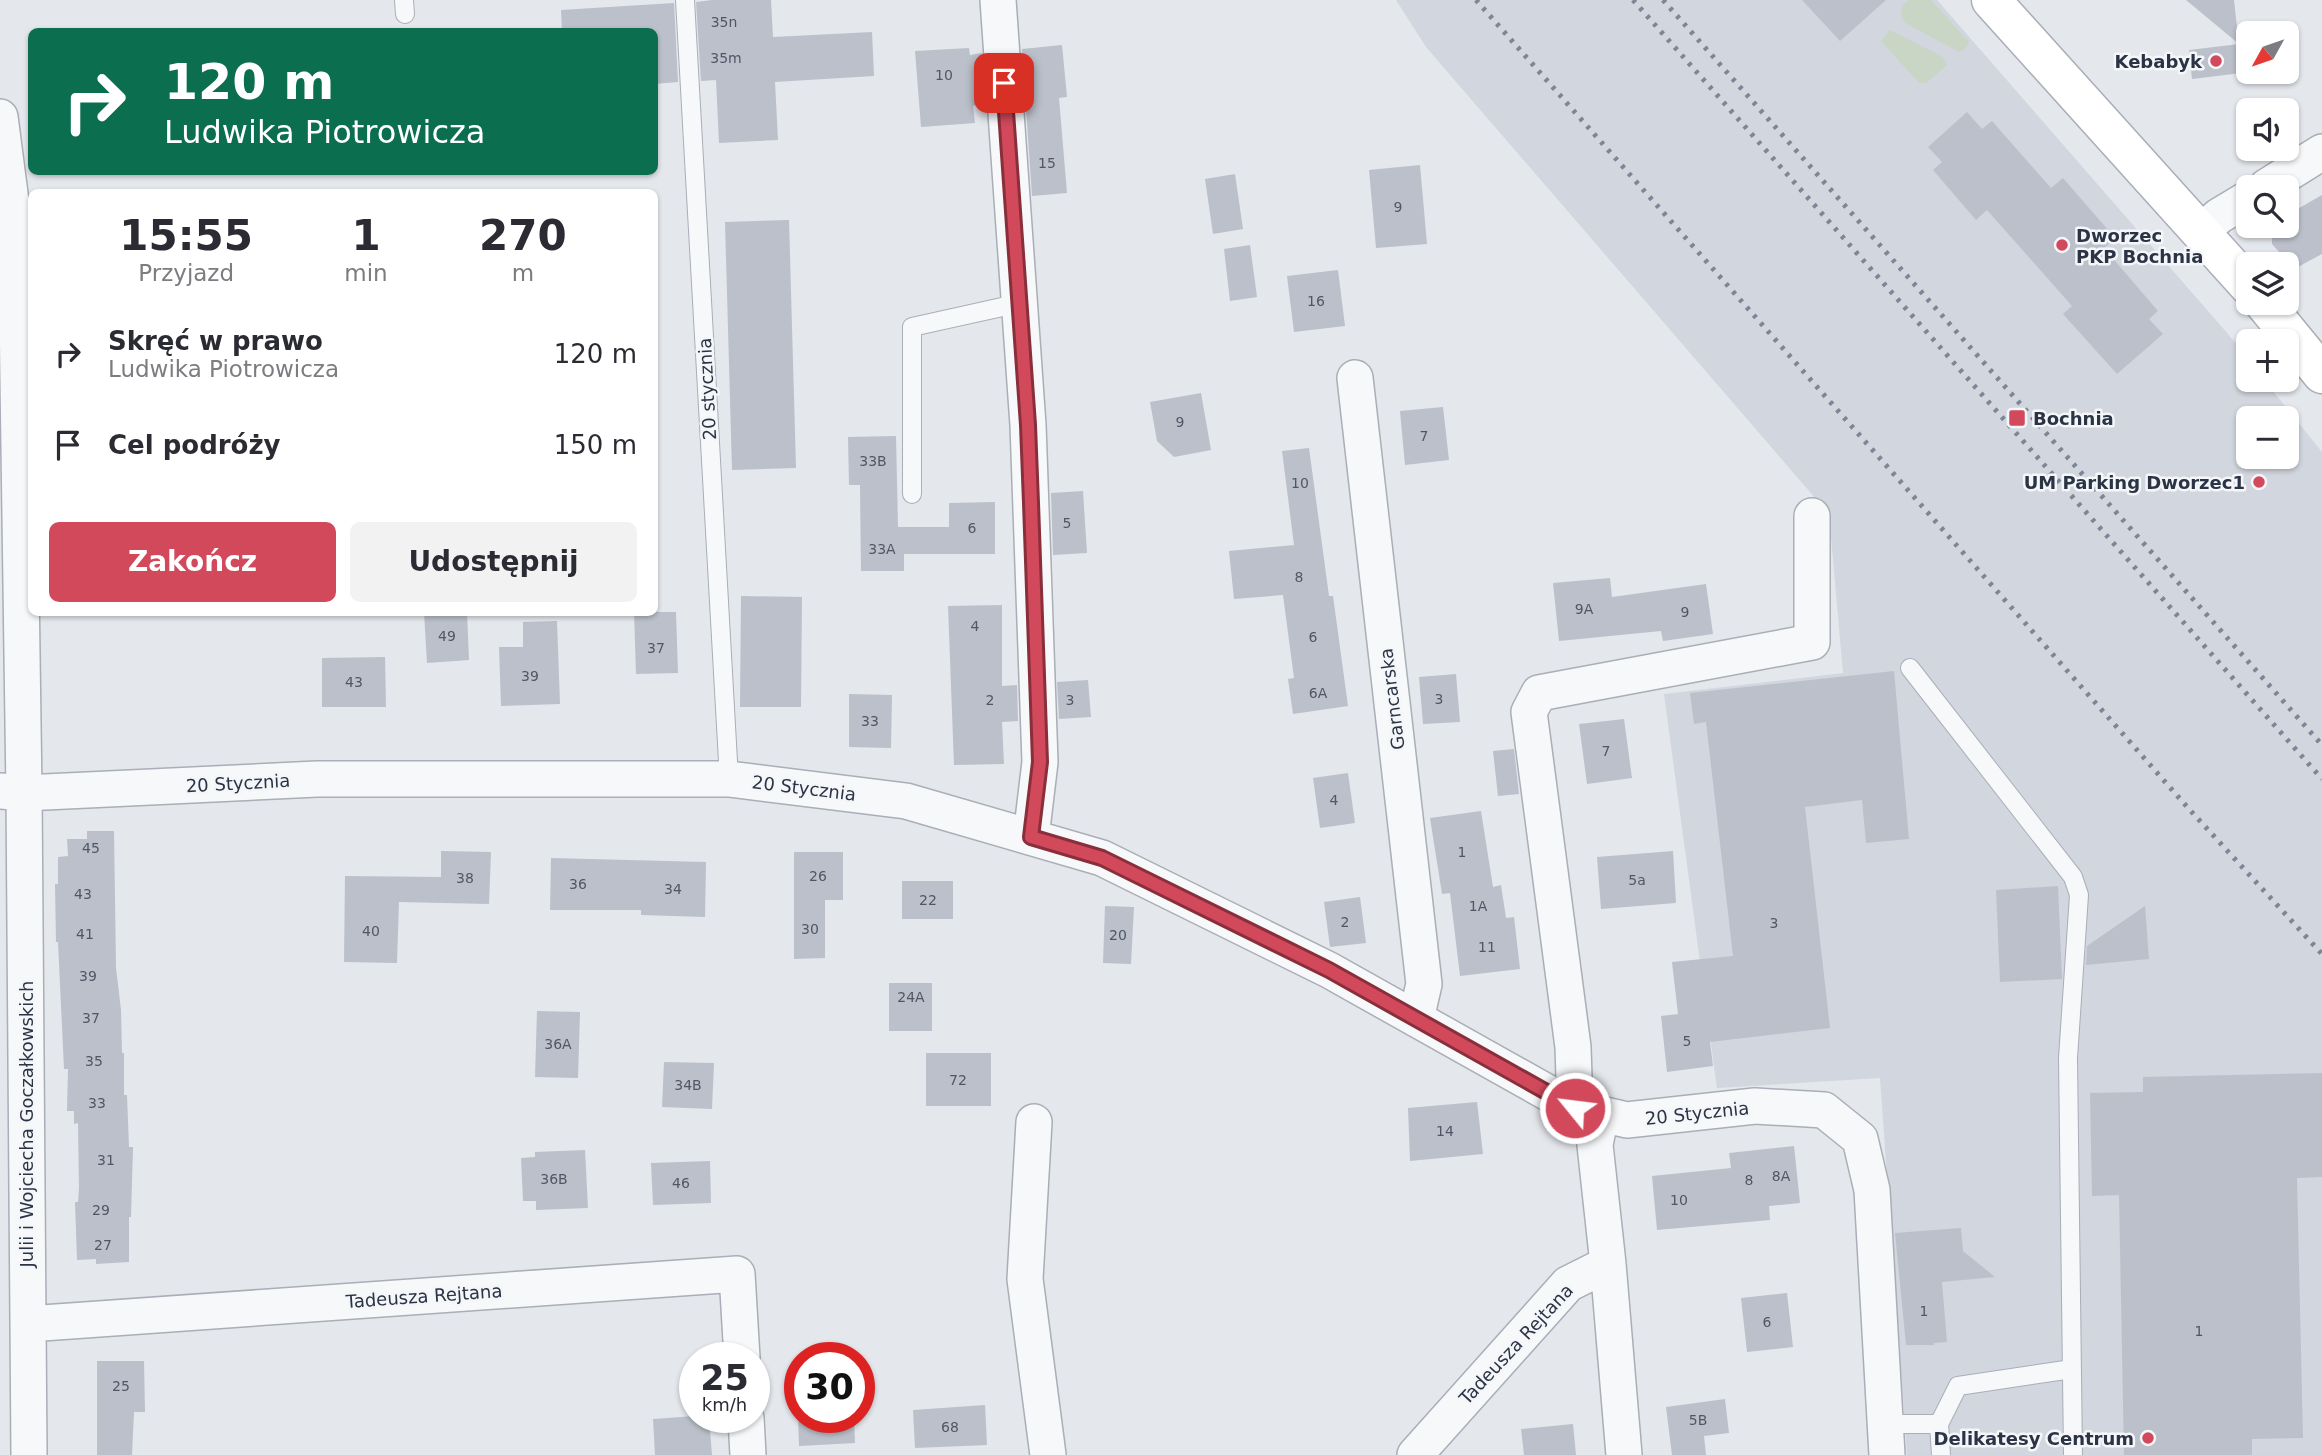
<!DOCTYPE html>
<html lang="pl">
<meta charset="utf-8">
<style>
:root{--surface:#fff;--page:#f2f2f3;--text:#2b2b33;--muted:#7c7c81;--accent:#d1495b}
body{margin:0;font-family:"DejaVu Sans",sans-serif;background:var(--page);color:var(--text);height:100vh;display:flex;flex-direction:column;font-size:26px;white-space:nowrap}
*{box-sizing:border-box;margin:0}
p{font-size:23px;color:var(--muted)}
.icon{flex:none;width:38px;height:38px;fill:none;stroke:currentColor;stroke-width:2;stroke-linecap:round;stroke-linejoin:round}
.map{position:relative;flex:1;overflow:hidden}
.panel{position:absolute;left:28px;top:189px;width:630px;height:427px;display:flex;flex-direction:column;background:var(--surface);border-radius:10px;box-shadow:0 2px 5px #0004}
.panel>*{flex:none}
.hud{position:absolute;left:28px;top:28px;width:630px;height:147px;border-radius:10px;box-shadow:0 2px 5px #0004;background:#0b6e4f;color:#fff;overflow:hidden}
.needle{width:46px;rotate:230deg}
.controls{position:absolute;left:2236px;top:21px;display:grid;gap:14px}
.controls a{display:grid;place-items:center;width:63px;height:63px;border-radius:10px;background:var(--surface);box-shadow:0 2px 5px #0004;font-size:35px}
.speed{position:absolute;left:679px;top:1342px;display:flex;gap:14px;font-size:35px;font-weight:700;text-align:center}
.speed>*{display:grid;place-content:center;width:91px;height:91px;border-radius:50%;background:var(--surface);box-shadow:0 2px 5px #0004;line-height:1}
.speed small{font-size:18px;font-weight:400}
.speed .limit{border:10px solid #d22;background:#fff;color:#111}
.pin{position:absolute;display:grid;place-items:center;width:60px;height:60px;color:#fff;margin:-30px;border-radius:14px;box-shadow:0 4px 10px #0006}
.me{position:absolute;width:77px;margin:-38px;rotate:299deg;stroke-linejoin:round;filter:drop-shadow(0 0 5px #0008)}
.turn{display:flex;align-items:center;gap:24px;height:147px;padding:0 21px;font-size:32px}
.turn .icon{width:91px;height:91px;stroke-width:2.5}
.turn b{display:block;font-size:49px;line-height:60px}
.eta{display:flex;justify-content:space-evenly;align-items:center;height:119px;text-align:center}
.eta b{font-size:42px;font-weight:700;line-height:49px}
.button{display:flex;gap:14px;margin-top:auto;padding:14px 21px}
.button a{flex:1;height:80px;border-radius:10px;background:var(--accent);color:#fff;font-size:28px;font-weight:700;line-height:80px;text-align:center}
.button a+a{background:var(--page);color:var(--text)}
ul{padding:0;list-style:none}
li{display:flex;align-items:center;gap:21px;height:91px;padding:0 21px}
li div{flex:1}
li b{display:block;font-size:26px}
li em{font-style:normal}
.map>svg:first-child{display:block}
.built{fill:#d2d6de;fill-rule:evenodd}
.green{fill:#c9d6c5}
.building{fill:#bbc0ca}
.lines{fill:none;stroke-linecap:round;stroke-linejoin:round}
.service-casing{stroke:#a9aeb7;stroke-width:20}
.minor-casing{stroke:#a9aeb7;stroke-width:38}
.secondary-casing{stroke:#a9aeb7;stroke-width:41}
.service{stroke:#f7f8fa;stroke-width:18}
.minor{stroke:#f7f8fa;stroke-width:35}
.secondary{stroke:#fff;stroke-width:38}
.rail{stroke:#7d8696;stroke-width:5;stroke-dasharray:3.5 7;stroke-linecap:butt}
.route-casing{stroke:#882f3b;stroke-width:18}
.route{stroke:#d1495b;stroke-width:12}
.poi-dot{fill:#d1495b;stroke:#f4f6f9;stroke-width:2.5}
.labels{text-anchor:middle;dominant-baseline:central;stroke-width:5;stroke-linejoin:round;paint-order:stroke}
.number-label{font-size:14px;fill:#4f5766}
.poi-label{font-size:18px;font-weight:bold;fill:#2b3445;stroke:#f4f6f9;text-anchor:end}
.street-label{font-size:18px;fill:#2b3445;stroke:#f4f6f9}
</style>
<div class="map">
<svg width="2322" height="1455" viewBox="0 0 2322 1455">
<rect width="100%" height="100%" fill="#e4e7ec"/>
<!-- built -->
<path class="built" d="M1396 0H1937L2228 334 2249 360V380H2264L2322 452V1455H1907L1880 1078 1717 1088 1664 694 1843 673 1829 514 1426 47ZM2249 418H2287V457H2249Z"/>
<!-- green -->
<path class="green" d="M1909 0H1931L1969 42 1965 49 1959 52 1905 23 1901 15 1902 5Z
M1890 30 1943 57 1947 65 1926 83H1919L1881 41Z"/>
<!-- building -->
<path class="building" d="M712 0H771L773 37 872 32 874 76 775 82 778 140 719 143 716 80 701 81 696 2Z
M1802 0H1886L1840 41Z
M2186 0H2234L2242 73 2192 79 2189 50 2239 44Z
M674 3 678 82 654 84V32H562L561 10Z
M1062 45 1067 97 1059 98 1067 193 1032 196 1022 49Z
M969 48 970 55 982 53 985 105 973 106 975 123 921 127 915 51Z
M1967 112 1982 129 1992 121 2051 188 2063 178 2115 238 2104 248 2158 311 2149 319 2163 334 2117 374 2063 314 2072 306 1987 210 1976 220 1933 170 1942 162 1928 147Z
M1420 165 1427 244 1376 248 1369 170Z
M1235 174 1243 229 1213 234 1205 179Z
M2322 195V254L2294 269 2272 244V226H2287V215Z
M789 220 796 468 732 470 725 222Z
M1250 245 1257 297 1230 301 1224 249Z
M1338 270 1345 326 1294 332 1287 276Z
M1201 393 1211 450 1174 457 1157 441 1150 402Z
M1443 407 1449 460 1405 465 1400 411Z
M896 436 898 527H949V503L995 502V554H904V571H861L860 485H849L848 437Z
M1309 448 1329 596H1333L1348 706 1293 714 1288 679 1294 678 1283 595 1234 599 1229 551 1294 545 1282 451Z
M1083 491 1087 553 1053 555 1051 493Z
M1610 578 1612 597 1706 584 1713 634 1663 641 1661 631 1559 641 1553 583Z
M741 596 802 597 801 707H740Z
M1002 605V686L1017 685 1018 721 1002 722 1004 764 954 765 948 606Z
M424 612H467L469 660 427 663Z
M634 612H676L678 673 636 674Z
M557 621 560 704 501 706 499 647H523V622Z
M385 657 386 707H322V658Z
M1894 671 1909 839 1866 843 1862 800 1805 807 1830 1028 1710 1042 1713 1066 1667 1072 1661 1016 1678 1014 1672 962 1733 956 1706 722 1694 724 1690 693Z
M1456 674 1460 722 1423 724 1419 677Z
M1088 680 1091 717 1059 719 1057 682Z
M849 694 892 695 891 748 849 747Z
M1624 719 1632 778 1587 784 1579 724Z
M1514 749 1519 794 1498 796 1493 751Z
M1348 773 1355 823 1320 828 1313 778Z
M1481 811 1493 887 1501 885 1506 918 1514 917 1520 969 1460 976 1450 893 1442 894 1430 818Z
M87 831H114L116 968 121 1010 122 1053H124V1095H127L129 1147H133L131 1217H129V1262L96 1264V1259L77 1260 75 1202H78L79 1188 78 1123 74 1124V1111H67L68 1069H64L58 942H56L55 884H58V857L68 856 67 839H87Z
M441 851 491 852 489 904 399 902 397 963 344 962 345 876 441 877Z
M1673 851 1676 903 1601 909 1597 857Z
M794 852H843V900H825V958L794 959Z
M551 858 706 862 705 917 641 915V910H550Z
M902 881H953V919H902Z
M2058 886 2062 979 2000 982 1996 890Z
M1360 897 1366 943 1330 947 1324 902Z
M1105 906 1134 907 1131 964 1103 963Z
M2145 906 2149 959 2086 965 2087 946Z
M889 983H932V1031H889Z
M537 1011 580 1012 578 1078 535 1077Z
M926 1053H991V1106H926Z
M664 1062 714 1063 712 1109 662 1107Z
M2322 1073V1177L2297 1178 2303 1438 2252 1439V1455H2124L2119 1195 2092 1196 2090 1093 2143 1092V1077Z
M1477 1102 1483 1154 1410 1161 1408 1108Z
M1794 1146 1800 1203 1769 1206 1770 1220 1657 1230 1652 1176 1731 1168 1729 1153Z
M585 1150 588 1208 536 1210V1201H523L521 1158 535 1157V1152Z
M710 1161 711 1203 653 1205 651 1163Z
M1961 1228 1963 1251 1995 1277 1942 1282 1947 1342 1934 1343V1345H1906L1895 1233Z
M1787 1293 1793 1347 1747 1352 1741 1298Z
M97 1361H144L145 1412H134L132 1455H97Z
M1725 1399 1729 1433 1704 1436 1706 1455H1672L1666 1407Z
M985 1405 987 1445 915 1448 913 1410Z
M695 1416 709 1418 712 1455H655L653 1419Z
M798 1417 854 1418 855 1443 799 1446Z
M1573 1424 1576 1455H1524L1521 1429Z"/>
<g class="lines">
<defs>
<path id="service" d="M404 0 405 14
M685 0 729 779
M912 494V327L1020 303
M1910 668 2073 877 2079 895 2068 1058 2073 1455
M1886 1424H1939L1958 1386 2072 1369
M1939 1424 1941 1455"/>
<path id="minor" d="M998 0 1028 425 1040 762 1031 837
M0 117 16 240 24 793 29 1455
M2266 187 2322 152
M2201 232 2219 216 2249 198
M1355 378 1424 984 1416 1019
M0 791 24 793 317 779H729L906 801 1102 858 1329 970 1575 1108 1627 1120 1755 1106 1824 1110 1860 1139 1872 1190 1887 1455
M1575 1108 1573 1047 1529 712 1539 693 1812 642V516
M1601 1114 1595 1145 1608 1264 1624 1455
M1034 1122 1025 1279 1048 1455
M28 1324 737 1274 742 1358
M746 1418 748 1455
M1415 1455 1568 1284 1608 1264"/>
<path id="secondary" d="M1991 0 2249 286
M2264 303 2322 374"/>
</defs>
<!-- service casing -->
<use href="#service" class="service-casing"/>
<!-- minor casing -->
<use href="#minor" class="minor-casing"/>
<!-- secondary casing -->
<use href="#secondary" class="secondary-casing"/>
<!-- service -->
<use href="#service" class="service"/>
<!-- minor -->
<use href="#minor" class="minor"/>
<!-- secondary -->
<use href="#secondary" class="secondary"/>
<!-- rail -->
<path class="rail" d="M1476 0 2189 809 2322 954
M1633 0 2322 779
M1663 0 2322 745"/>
</g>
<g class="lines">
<defs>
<path id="route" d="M1004 83 1028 425 1031 503 1040 762 1031 837 1102 858 1329 970 1575 1108"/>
</defs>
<!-- route casing -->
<use href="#route" class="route-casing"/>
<!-- route -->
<use href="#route" class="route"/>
</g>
<!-- markers -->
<g class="poi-dot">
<circle cx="2216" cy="61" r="7"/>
<circle cx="2062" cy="245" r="7"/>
<rect x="2008" y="409" width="18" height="18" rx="3.5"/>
<circle cx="2259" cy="482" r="7"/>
<circle cx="2148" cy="1438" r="7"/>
</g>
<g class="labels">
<!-- number labels -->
<g class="number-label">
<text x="724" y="22">35n</text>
<text x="726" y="58">35m</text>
<text x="944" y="75">10</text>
<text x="1047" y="163">15</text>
<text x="1398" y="207">9</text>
<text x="1316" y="301">16</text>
<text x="1180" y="422">9</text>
<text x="1424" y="436">7</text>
<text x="873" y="461">33B</text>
<text x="1300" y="483">10</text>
<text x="1067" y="523">5</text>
<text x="972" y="528">6</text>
<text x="882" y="549">33A</text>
<text x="1299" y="577">8</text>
<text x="1584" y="609">9A</text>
<text x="1685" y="612">9</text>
<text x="975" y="626">4</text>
<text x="447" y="636">49</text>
<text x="1313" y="637">6</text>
<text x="656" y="648">37</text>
<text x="530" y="676">39</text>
<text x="354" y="682">43</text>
<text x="1318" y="693">6A</text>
<text x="1439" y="699">3</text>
<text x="990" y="700">2</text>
<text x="1070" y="700">3</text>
<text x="870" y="721">33</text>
<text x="1606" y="751">7</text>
<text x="1334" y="800">4</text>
<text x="91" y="848">45</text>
<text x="1462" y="852">1</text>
<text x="818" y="876">26</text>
<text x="465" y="878">38</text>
<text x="1637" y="880">5a</text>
<text x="578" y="884">36</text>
<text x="673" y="889">34</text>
<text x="83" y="894">43</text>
<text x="928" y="900">22</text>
<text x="1478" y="906">1A</text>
<text x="1345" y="922">2</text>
<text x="1774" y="923">3</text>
<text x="810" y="929">30</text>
<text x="371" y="931">40</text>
<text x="85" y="934">41</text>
<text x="1118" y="935">20</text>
<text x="1487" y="947">11</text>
<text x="88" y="976">39</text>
<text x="911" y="997">24A</text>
<text x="91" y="1018">37</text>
<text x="1687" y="1041">5</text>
<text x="558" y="1044">36A</text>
<text x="94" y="1061">35</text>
<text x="958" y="1080">72</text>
<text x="688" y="1085">34B</text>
<text x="97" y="1103">33</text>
<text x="1445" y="1131">14</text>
<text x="106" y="1160">31</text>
<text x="1781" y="1176">8A</text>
<text x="554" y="1179">36B</text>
<text x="1749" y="1180">8</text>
<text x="681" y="1183">46</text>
<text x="1679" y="1200">10</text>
<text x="101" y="1210">29</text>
<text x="103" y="1245">27</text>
<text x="1924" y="1311">1</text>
<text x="1767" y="1322">6</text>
<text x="2199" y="1331">1</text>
<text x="121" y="1386">25</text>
<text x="1698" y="1420">5B</text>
<text x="950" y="1427">68</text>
</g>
<!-- poi labels -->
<g class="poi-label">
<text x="2202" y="61">Kebabyk</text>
<text x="2076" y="235" text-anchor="start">Dworzec<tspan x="2076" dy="21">PKP Bochnia</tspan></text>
<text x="2033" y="418" text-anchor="start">Bochnia</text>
<text x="2245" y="482">UM Parking Dworzec1</text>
<text x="2134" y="1438">Delikatesy Centrum</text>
</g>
<!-- street labels -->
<g class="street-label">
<text transform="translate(707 389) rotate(-93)">20 stycznia</text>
<text transform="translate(1392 699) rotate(-97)">Garncarska</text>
<text transform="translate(238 783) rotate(-3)">20 Stycznia</text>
<text transform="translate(804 788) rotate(7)">20 Stycznia</text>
<text transform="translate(1697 1113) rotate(-6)">20 Stycznia</text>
<text transform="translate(26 1124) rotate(-90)">Julii i Wojciecha Goczałkowskich</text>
<text transform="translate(424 1296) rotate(-4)">Tadeusza Rejtana</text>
<text transform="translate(1516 1344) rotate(-47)">Tadeusza Rejtana</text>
</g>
</g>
</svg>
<div class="controls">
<a><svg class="needle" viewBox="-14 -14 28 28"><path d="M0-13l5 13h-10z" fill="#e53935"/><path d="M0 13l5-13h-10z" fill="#7c7c81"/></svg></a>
<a><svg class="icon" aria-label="sound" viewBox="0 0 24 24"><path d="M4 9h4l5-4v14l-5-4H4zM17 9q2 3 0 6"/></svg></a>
<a><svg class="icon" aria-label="search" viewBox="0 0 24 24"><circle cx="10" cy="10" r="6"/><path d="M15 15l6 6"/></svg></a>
<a><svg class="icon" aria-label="layers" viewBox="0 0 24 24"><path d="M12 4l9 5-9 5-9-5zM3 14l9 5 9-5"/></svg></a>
<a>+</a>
<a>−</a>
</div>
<div class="speed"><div>25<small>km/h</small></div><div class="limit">30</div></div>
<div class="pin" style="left:1004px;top:83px;background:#d93025"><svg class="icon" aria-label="arrive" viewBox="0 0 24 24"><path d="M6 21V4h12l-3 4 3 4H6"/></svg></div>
<svg class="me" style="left:1575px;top:1108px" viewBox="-20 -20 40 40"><circle r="17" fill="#d1495b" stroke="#fff" stroke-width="3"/><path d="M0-11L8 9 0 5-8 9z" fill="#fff"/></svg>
<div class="hud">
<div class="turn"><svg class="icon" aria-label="right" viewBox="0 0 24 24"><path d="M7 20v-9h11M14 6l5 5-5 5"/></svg><div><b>120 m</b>Ludwika Piotrowicza</div></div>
</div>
<section class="panel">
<div class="eta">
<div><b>15:55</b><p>Przyjazd</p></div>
<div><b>1</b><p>min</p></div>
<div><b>270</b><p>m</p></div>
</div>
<ul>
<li><svg class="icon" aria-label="right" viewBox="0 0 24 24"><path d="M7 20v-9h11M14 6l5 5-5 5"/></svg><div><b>Skręć w prawo</b><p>Ludwika Piotrowicza</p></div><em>120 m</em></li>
<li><svg class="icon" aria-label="arrive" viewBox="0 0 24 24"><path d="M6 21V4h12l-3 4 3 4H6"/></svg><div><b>Cel podróży</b></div><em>150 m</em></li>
</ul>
<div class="button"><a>Zakończ</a><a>Udostępnij</a></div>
</section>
</div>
